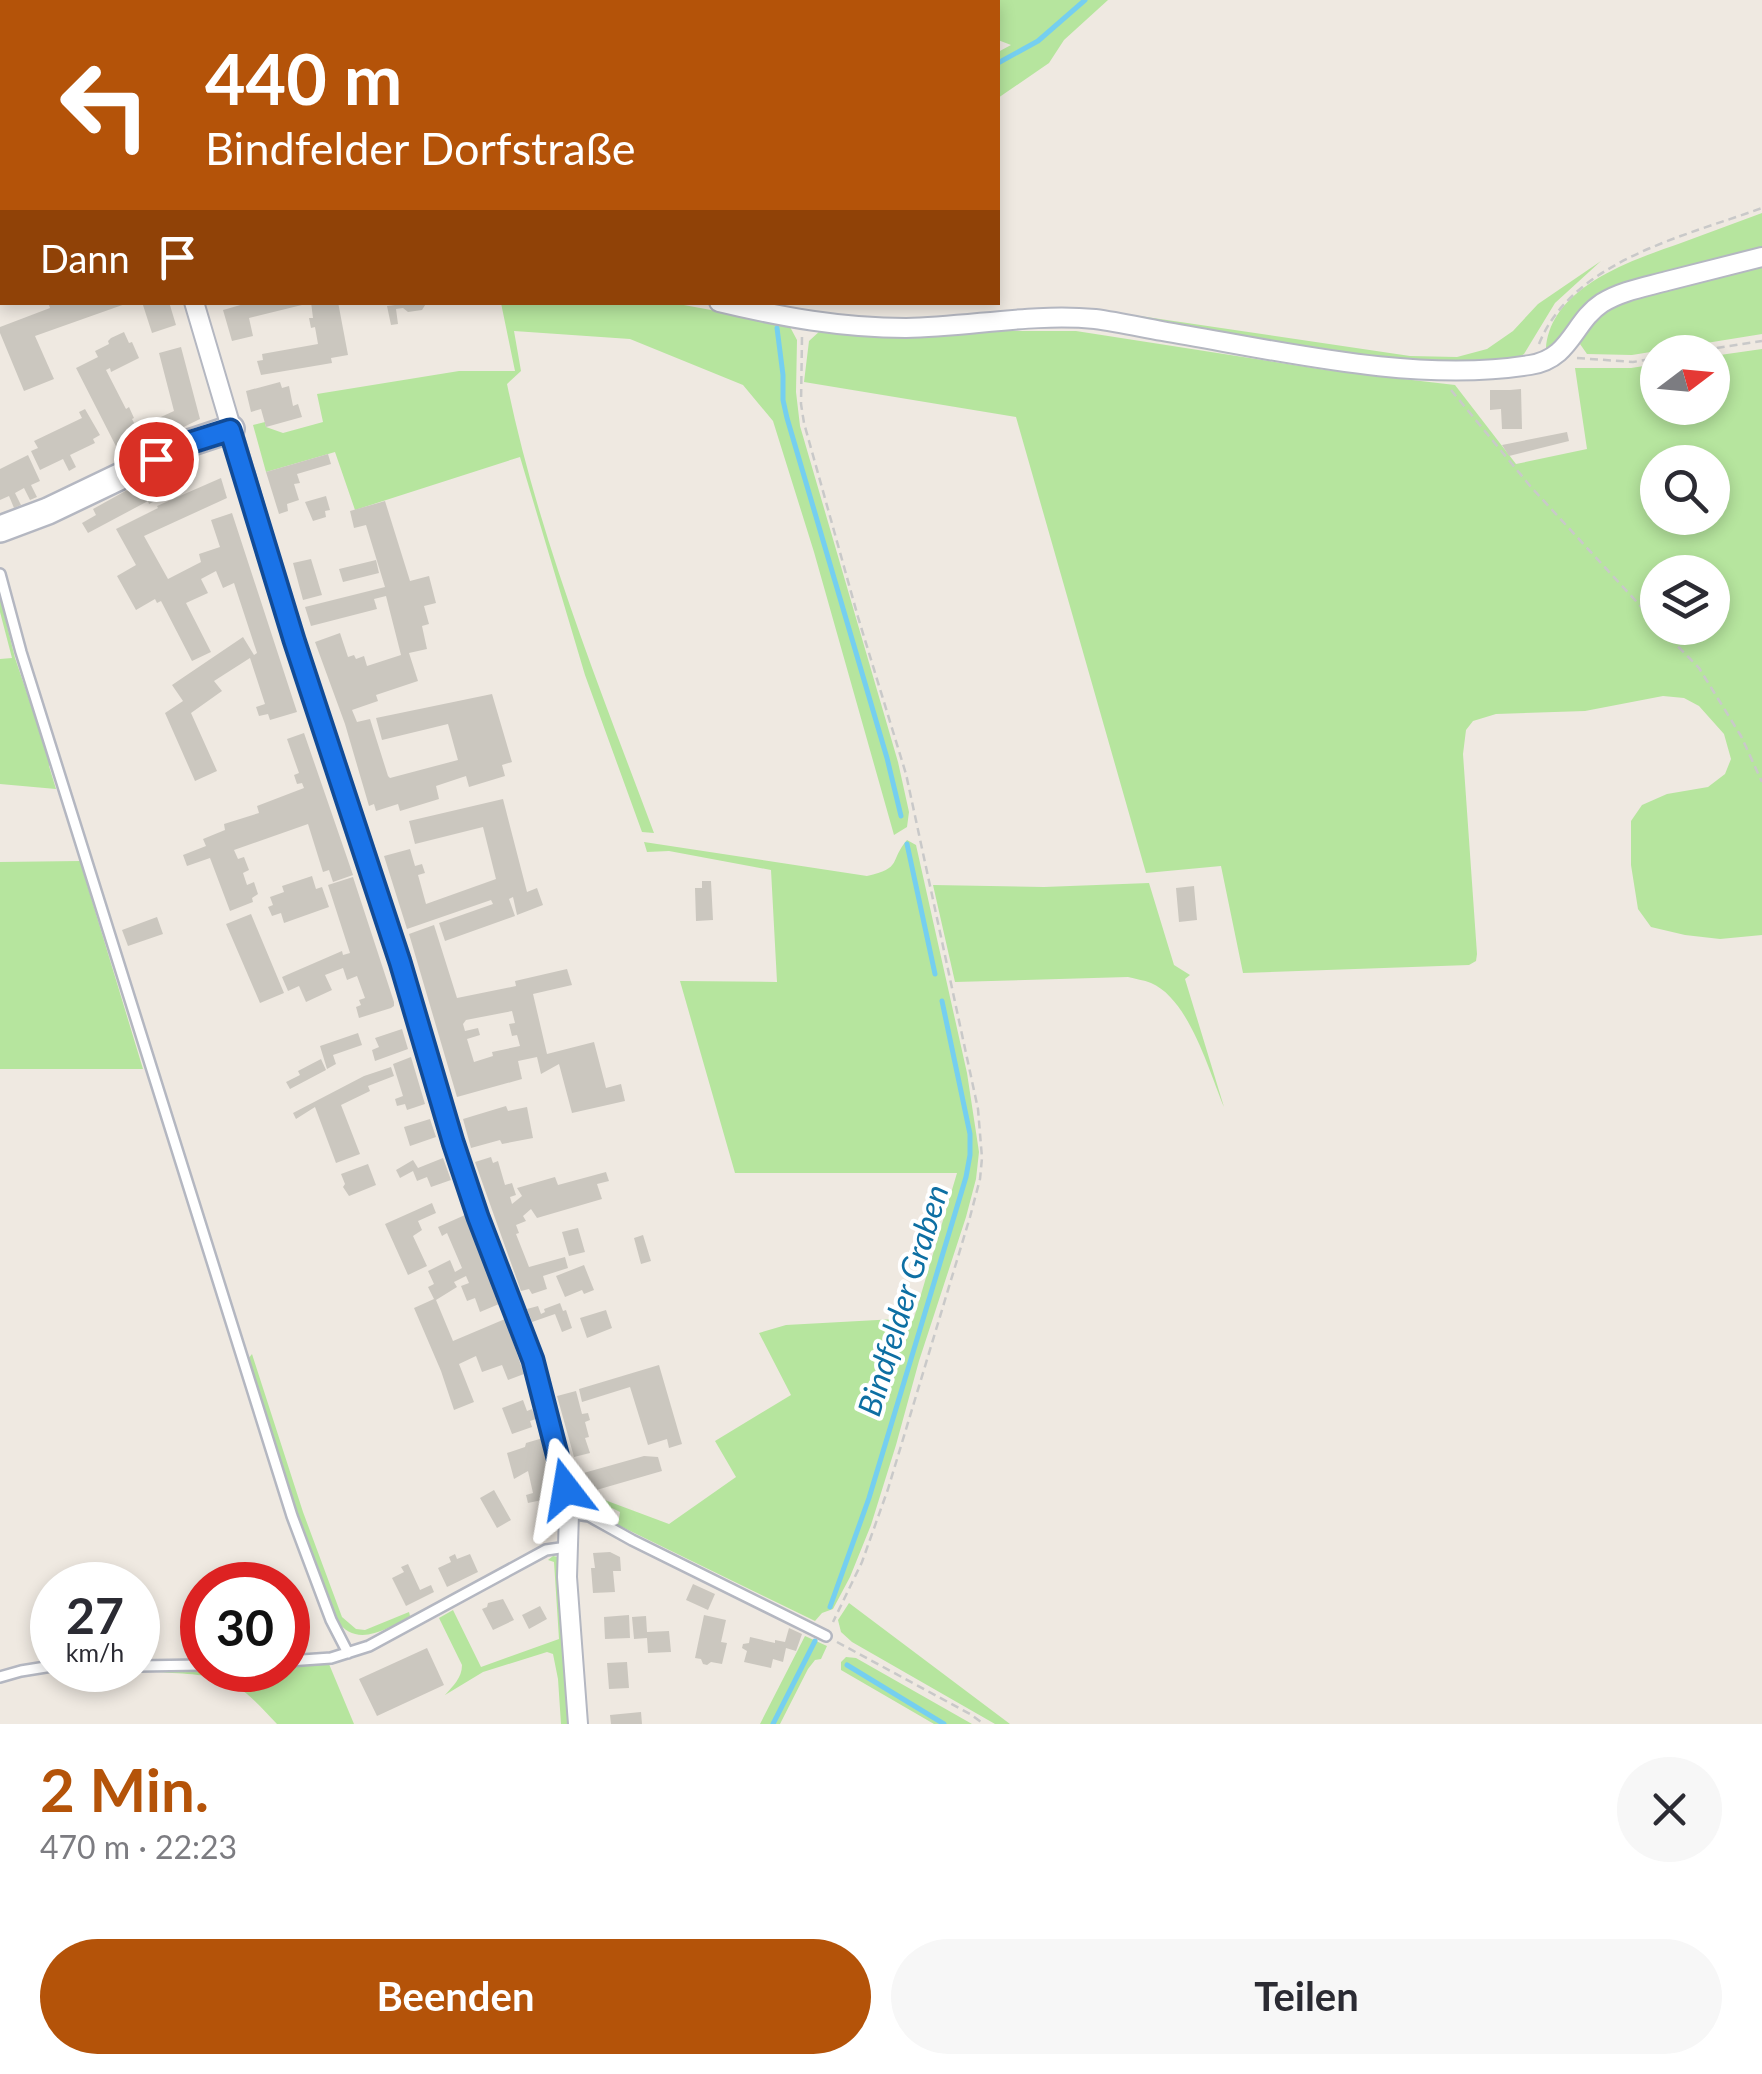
<!DOCTYPE html>
<html lang="de">
<meta charset="utf-8">
<style>
:root{--surface:#fff;--page:#f7f7f7;--text:#2b2b33;--muted:#7c7c81;--accent:#b45309}
body{margin:0;font-family:Lato,sans-serif;background:var(--page);color:var(--text);height:100vh;display:flex;flex-direction:column;font-size:38px;white-space:nowrap}
*{box-sizing:border-box;margin:0}
p{font-size:32px;color:var(--muted)}
.icon{flex:none;width:55px;height:55px;fill:none;stroke:currentColor;stroke-width:2;stroke-linecap:round;stroke-linejoin:round}
.map{position:relative;height:1724px;overflow:hidden}
.side{display:flex;flex-direction:column;background:var(--surface);flex:1}
.side>*{flex:none}
.hud{position:absolute;left:0px;top:0px;width:1000px;height:305px;box-shadow:0 5px 15px #0003;background:#b45309;color:#fff;overflow:hidden}
.needle{width:65px;rotate:74deg}
.fabs{position:absolute;left:1640px;top:335px;display:grid;gap:20px}
.fabs a{display:grid;place-items:center;width:90px;height:90px;border-radius:50%;background:var(--surface);box-shadow:0 5px 15px #0003;font-size:50px}
.speed{position:absolute;left:30px;top:1562px;display:flex;gap:20px;font-size:50px;font-weight:700;text-align:center}
.speed>*{display:grid;place-content:center;width:130px;height:130px;border-radius:50%;background:var(--surface);box-shadow:0 5px 15px #0003;line-height:1}
.speed small{font-size:25px;font-weight:400}
.speed .limit{border:15px solid #d22;background:#fff;color:#111}
.pin{position:absolute;display:grid;place-items:center;width:85px;height:85px;color:#fff;margin:-42px;border:5px solid #fff;border-radius:50%;box-shadow:0 2px 10px #0007}
.me{position:absolute;width:110px;margin:-55px;rotate:346deg;stroke-linejoin:round;filter:drop-shadow(0 0 8px #0008)}
.turn{display:flex;align-items:center;gap:35px;height:210px;padding:0 40px;font-size:45px}
.turn .icon{width:130px;height:130px;stroke-width:2.5}
.turn b{display:block;font-size:70px;line-height:85px}
.then{display:flex;align-items:center;height:95px;padding:0 40px;background:#0003;gap:20px;font-size:38px}
.round{display:grid;place-items:center;flex:none;width:105px;height:105px;border-radius:52px;background:var(--page)}
.overview{display:flex;align-items:center;justify-content:space-between;height:170px;padding:0 40px}
h1{font-size:60px;font-weight:700;line-height:75px;color:var(--accent)}
.button{display:flex;gap:20px;margin-top:auto;padding:20px 40px}
.button a{flex:1;height:115px;border-radius:60px;background:var(--accent);color:#fff;font-size:40px;font-weight:700;line-height:115px;text-align:center}
.button a+a{background:var(--page);color:var(--text)}
.map>svg:first-child{display:block}
.green{fill:#b6e59e;fill-rule:evenodd}
.lines{fill:none;stroke-linecap:round;stroke-linejoin:round}
.stream{stroke:#75cff0;stroke-width:5}
.building{fill:#cbc7bf;fill-rule:evenodd}
.lane-casing{stroke:#b4b7c1;stroke-width:14}
.street-casing{stroke:#b4b7c1;stroke-width:22}
.secondary-casing{stroke:#b4b7c1;stroke-width:30}
.path{stroke:#c9c9c9;stroke-width:2.5;stroke-dasharray:8 5;stroke-linecap:butt}
.lane{stroke:#fff;stroke-width:9}
.street{stroke:#fff;stroke-width:18}
.secondary{stroke:#fff;stroke-width:25}
.route-casing{stroke:#114b97;stroke-width:25}
.route{stroke:#1a73e8;stroke-width:18}
.labels{text-anchor:middle;dominant-baseline:central;stroke-width:8;stroke-linejoin:round;paint-order:stroke}
.water-label{font-size:32px;font-style:italic;fill:#0d6fa3;stroke:#fff}
</style>
<div class="map">
<svg width="1762" height="1724" viewBox="0 0 1762 1724">
<rect width="100%" height="100%" fill="#efe9e1"/>
<!-- green -->
<path class="green" d="M892 0H1108L1064 40 1049 63 998 98V52L1011 45 998 40V2H898Z
M1762 213V250L1608 291C1579 306 1584 310 1567 334 1563 341 1555 346 1549 352L1546 349C1550 287 1632 260 1681 243 1708 233 1735 223 1762 213Z
M1601 261 1555 303 1524 354 1512 361H1404L1080 310H1099L1410 356 1457 357 1487 349 1513 331 1538 304Z
M1762 264V334L1632 355 1587 354 1580 344 1590 320 1615 302Z
M501 303H673L781 323 789 325 797 340 796 392 800 426 898 762 909 812 907 827 894 835 814 552 773 421 743 385 630 339 514 331 521 371 507 384C539 538 599 686 654 833L642 832 585 675 520 457 355 510 335 452 266 472 253 425 265 422 266 427 283 433 323 422 317 394 459 371H515Z
M821 330 911 337 992 331H1076L1326 370 1455 385 1516 464 1587 449 1575 368H1631L1657 364 1658 408H1712L1713 356 1762 349V935L1720 939 1685 935 1651 927 1638 909 1631 865V821L1642 805 1667 794 1708 787 1725 774 1731 759 1724 734 1699 706 1684 698 1663 696 1585 711 1496 714 1473 721 1466 730 1463 754 1477 954 1476 961 1469 965 1243 973 1221 866 1146 873 1016 417 804 382 809 341ZM1658 462H1712V518H1658ZM1658 572H1712V628H1658Z
M0 597 15 658 51 764 49 766 56 789 0 784V659L12 658 0 612Z
M907 840 916 845 967 1073 979 1152 976 1179 966 1217 919 1361 896 1445 871 1525 850 1577 833 1609 822 1613 815 1621 618 1525 620 1512 612 1508 611 1518 591 1508 586 1493 669 1524 736 1477 715 1441 791 1395 759 1333 786 1325 914 1318 957 1173H735L680 981 777 982 771 870 669 851 647 852 644 842 867 876C903 868 889 861 907 840Z
M80 861 143 1069H0V862Z
M1149 883 1174 965 1190 975 1185 979 1224 1107C1209 1071 1189 999 1151 983 1144 980 1135 979 1128 977L955 982 933 885 1044 887Z
M252 1354 303 1512 342 1617 356 1629 365 1630 409 1612 410 1616C388 1629 355 1649 337 1620L297 1514 248 1359Z
M553 1556 558 1557 561 1563 572 1724H561L558 1679 553 1654 547 1652 483 1672 445 1695C453 1686 462 1678 462 1665L439 1618 453 1610 481 1667 559 1639 554 1562 548 1560Z
M849 1603 1010 1724H995L852 1642 841 1632 838 1620Z
M805 1636 827 1646 821 1659 815 1660 808 1669 780 1724H760Z
M846 1657 856 1658 972 1724H934L841 1670V1662Z
M329 1664 354 1724H277C264 1711 252 1696 236 1686 213 1673 183 1674 158 1672L288 1670V1667Z"/>
<g class="lines">
<!-- stream -->
<path class="stream" d="M388 0 389 2
M998 63 1038 41 1085 0
M777 328 783 375V400L787 418 887 758 901 816
M907 844 935 974
M830 1607 869 1498 966 1177 970 1155V1134L942 1001
M847 1665 944 1724
M773 1724 815 1641"/>
</g>
<!-- building -->
<path class="building" d="M48 302 128 303 35 336 54 379 24 391 0 333V327L50 308Z
M142 302H169L176 325 152 333Z
M251 302H306V304L249 318 253 336 232 341 223 310Z
M311 302H338L348 355 331 358 332 363 261 375 257 361 263 360 262 354 318 344 315 327 311 328 309 318H313Z
M395 302H427L422 310 408 312 403 308 396 309 398 324 391 325 387 306 395 305Z
M124 332 129 343 132 342 139 358 111 372 110 368 106 370 126 409 129 407 134 418 132 419 146 446 122 458 76 368 98 357 95 351 109 344 108 341 111 338Z
M181 347 200 419 147 445 139 427 174 411 159 353Z
M280 382 282 388 289 386 293 406 298 404 302 417 266 427 261 409 251 412 246 391Z
M1510 390 1521 389 1522 429H1502L1501 409 1490 410V390Z
M85 409 100 435 93 439 95 443 70 455 76 467 69 471 63 459 40 470 31 451 38 448 34 441 82 418 79 412Z
M1567 432 1569 441 1509 456 1502 445Z
M328 454 331 464 297 474 300 483 294 484 299 500 287 504 288 511 279 514 266 472Z
M28 455 40 481 31 485 37 497 30 500 24 488 15 493 21 505 14 508 9 496 0 500V469Z
M164 468 175 491 149 504 148 501 88 533 82 523 96 515 93 509 138 484 146 498 161 491 152 473Z
M221 478 227 498 144 536 168 579 201 562 199 554 220 547 211 520 232 513 297 712 270 720 268 714 259 716 256 707 265 704 250 658 214 681 222 691 191 713 217 771 195 781 165 713 183 701 172 685 243 637 254 655 257 653 234 583 223 588 216 571 201 579 208 593 186 603 211 652 192 661 161 601 157 603 155 599 136 610 117 576 136 565 116 529 158 508 157 506Z
M326 496 330 510 325 511 326 517 313 521 305 502Z
M385 501 410 581 429 576 436 603 424 606 429 624 422 626 427 649 409 653 418 681 376 695 378 701 352 710 357 722 370 719 388 776 390 778 458 760 448 724 382 740 376 718 492 694 512 762 502 765 505 776 469 787 466 776 436 786 439 799 400 811 398 804 376 811 374 804 369 806 345 724 315 642 340 633 348 657 354 655 356 659 364 656 367 666 401 655 386 596 374 599 377 609 311 626 305 607 385 587 366 525 354 528 350 511Z
M311 559 322 595 303 600 293 563Z
M376 560 379 573 343 582 339 569Z
M304 733 353 875 333 882 329 870 323 872 308 824 234 850 238 859 244 857 249 870 243 873 247 885 254 882 258 894 252 898 253 902 230 911 210 858 187 866 183 855 206 846 203 839 225 830 224 824 259 813 257 806 304 788 302 783 297 784 294 775 299 773 287 739Z
M503 799 527 892 537 888 543 905 517 915 513 897 509 899 515 916 445 941 439 923 493 904 491 900 407 929 384 856 410 849 415 866 422 864 425 873 418 875 426 904 496 879 483 827 415 844 409 821Z
M312 876 316 889 322 887 329 907 284 923 281 913 272 916 268 907 273 905 270 897 284 892 282 886Z
M353 877 394 1002V1006L391 1008 359 1018 356 1007 361 1005 359 1000 365 998 357 976 347 980 343 968 325 975 332 990 306 1002 299 986 288 991 282 977 342 951 343 955 350 953 328 885Z
M702 881H711L713 920 696 921 695 888H702Z
M1194 886 1197 920 1179 922 1176 888Z
M251 914 284 993 260 1003 226 924Z
M157 917 163 934 128 946 122 930Z
M434 925 457 998 516 986 515 981 567 969 572 985 533 994 547 1054 594 1042 606 1088 621 1084 625 1101 572 1113 559 1064 541 1074 537 1057 518 1061 522 1079 457 1097 409 934ZM512 1011 515 1023 509 1024 512 1036 517 1035 520 1046 492 1052 493 1056 474 1062 467 1039 480 1035 478 1028 465 1031 463 1024 466 1020Z
M402 1029 408 1049 375 1061 372 1050 379 1047 375 1038Z
M358 1033 362 1045 333 1055 336 1064 327 1069 320 1046Z
M411 1057 425 1104 407 1110 405 1104 397 1106 395 1099 403 1096 393 1064Z
M321 1059 326 1070 290 1089 286 1082 300 1075 298 1071Z
M391 1067 394 1076 368 1086 370 1091 341 1105 360 1154 336 1163 315 1107 296 1119 293 1113 364 1076Z
M506 1106 508 1111 527 1107 533 1138 502 1144 500 1140 471 1148 463 1119Z
M430 1119 436 1137 410 1146 404 1127Z
M491 1157 493 1163 498 1161 505 1185 512 1183 516 1195 510 1197 512 1204 522 1196 517 1188 555 1177 558 1185 606 1172 609 1181 597 1184 602 1199 537 1218 531 1209 523 1216 526 1221 516 1225 519 1233 516 1234 529 1267 565 1257 568 1268 543 1276 547 1289 532 1294 529 1289 521 1291 475 1162Z
M443 1158 451 1180 431 1187 427 1177 417 1181 413 1171 400 1178 396 1170 413 1160 418 1168Z
M368 1164 376 1185 349 1196 343 1187 345 1184 341 1174Z
M432 1203 436 1213 418 1221 422 1230 413 1236 427 1266 408 1275 385 1224Z
M465 1215 499 1304 480 1312 475 1298 467 1301 461 1286 469 1283 466 1276 454 1282 457 1287 436 1300 453 1341 505 1319 524 1374 508 1380 502 1365 482 1372 476 1356 459 1364 474 1402 454 1410 441 1371 414 1308 434 1299 428 1287 434 1284 428 1271 450 1260 455 1272 462 1268 447 1233 442 1236 438 1227Z
M578 1228 585 1252 569 1256 562 1232Z
M643 1235 651 1261 641 1264 634 1238Z
M584 1265 594 1290 584 1294 582 1290 565 1297 556 1276Z
M560 1303 563 1311 566 1310 572 1328 562 1332 555 1314 532 1322 527 1309 538 1306 541 1314 545 1312 544 1309Z
M606 1310 612 1328 587 1338 580 1318Z
M659 1365 682 1444 669 1448 667 1439 648 1445 630 1387 582 1402 579 1389Z
M576 1391 582 1414 588 1413 590 1420 585 1422 589 1437 585 1438 590 1453 574 1457 557 1396Z
M523 1400 527 1411 532 1409 536 1419 530 1421 532 1427 512 1434 502 1408Z
M543 1438 549 1467 545 1468 551 1498 528 1503 526 1495 533 1493 528 1471 514 1479 507 1453 525 1447 526 1443Z
M644 1456 658 1457 662 1471 586 1493 580 1474Z
M494 1490 511 1520 497 1528 480 1498Z
M610 1552 620 1557 621 1571H613L615 1592 593 1593 591 1568H595L593 1553Z
M455 1554 457 1559 470 1554 478 1572 447 1587 438 1568 451 1562 449 1557Z
M408 1564 420 1590 431 1585 434 1592 406 1606 392 1578 404 1572 401 1567Z
M693 1584 715 1594 708 1610 686 1600Z
M503 1599 514 1620 493 1630 482 1609 487 1607 488 1603Z
M540 1606 547 1619 529 1629 522 1615Z
M629 1615 630 1638 605 1639 604 1617Z
M704 1615 726 1620 721 1642 727 1643 722 1664 711 1662 707 1665 703 1664 701 1659 695 1658Z
M646 1616 647 1632 669 1631 671 1652 648 1653 647 1638 634 1639 632 1617Z
M789 1628 802 1634 796 1651 786 1648 783 1662 773 1659 771 1668 744 1662 747 1651 742 1648 743 1644 749 1643 750 1637 775 1643V1640L785 1642Z
M427 1648 444 1685 377 1716 359 1679Z
M627 1662 629 1688 609 1689 607 1663Z
M641 1712 642 1724H611L610 1715Z"/>
<g class="lines">
<defs>
<path id="lane" d="M0 574 21 652 292 1516 331 1620 348 1653
M569 1513 589 1516 632 1540 826 1636
M288 1661 331 1658 369 1646 546 1550 567 1547
M138 1666 202 1665
M0 1677 21 1671 52 1666"/>
<path id="street" d="M194 302 294 640 400 962 453 1142 479 1217 533 1360 542 1393 560 1461 569 1513 567 1577 578 1724
M719 302C781 317 842 328 906 328 969 327 1032 313 1095 319 1117 322 1140 327 1162 331 1276 350 1415 384 1530 365 1571 359 1573 322 1602 303 1621 291 1645 287 1667 281 1698 273 1730 265 1762 257"/>
<path id="secondary" d="M0 529 48 511 192 442 231 429"/>
</defs>
<!-- lane casing -->
<use href="#lane" class="lane-casing"/>
<!-- street casing -->
<use href="#street" class="street-casing"/>
<!-- secondary casing -->
<use href="#secondary" class="secondary-casing"/>
<!-- path -->
<path class="path" d="M521 2V0
M802 337 801 404 804 423 858 617 906 774 978 1109 982 1158 980 1179 970 1217 888 1489 862 1562 833 1622
M1539 344C1572 261 1685 236 1762 208
M1691 352 1762 341
M1577 358 1633 362 1658 358
M1451 390 1531 487 1658 625
M1660 628 1699 668 1741 736 1762 782
M837 1642 970 1714 984 1724"/>
<!-- lane -->
<use href="#lane" class="lane"/>
<!-- street -->
<use href="#street" class="street"/>
<!-- secondary -->
<use href="#secondary" class="secondary"/>
</g>
<g class="lines">
<defs>
<path id="route" d="M156 459 192 442 230 430 294 640 400 962 453 1142 478 1217 533 1360 566 1489"/>
</defs>
<!-- route casing -->
<use href="#route" class="route-casing"/>
<!-- route -->
<use href="#route" class="route"/>
</g>
<g class="labels">
<!-- water labels -->
<g class="water-label">
<text transform="translate(902 1300) rotate(-73)">Bindfelder Graben</text>
</g>
</g>
</svg>
<div class="fabs">
<a><svg class="needle" viewBox="-14 -14 28 28"><path d="M0-13l5 13h-10z" fill="#e53935"/><path d="M0 13l5-13h-10z" fill="#7c7c81"/></svg></a>
<a><svg class="icon" aria-label="search" viewBox="0 0 24 24"><circle cx="10" cy="10" r="6"/><path d="M15 15l6 6"/></svg></a>
<a><svg class="icon" aria-label="layers" viewBox="0 0 24 24"><path d="M12 4l9 5-9 5-9-5zM3 14l9 5 9-5"/></svg></a>
</div>
<div class="speed"><div>27<small>km/h</small></div><div class="limit">30</div></div>
<div class="pin" style="left:156px;top:459px;background:#d93025"><svg class="icon" aria-label="arrive" viewBox="0 0 24 24"><path d="M6 21V4h12l-3 4 3 4H6"/></svg></div>
<svg class="me" style="left:566px;top:1489px" viewBox="-20 -20 40 40"><path d="M0-17L14 15 0 8-14 15z" fill="#1a73e8" stroke="#fff" stroke-width="4"/></svg>
<div class="hud">
<div class="turn"><svg class="icon" aria-label="left" viewBox="0 0 24 24"><path d="M17 20v-9H6M10 6l-5 5 5 5"/></svg><div><b>440 m</b>Bindfelder Dorfstraße</div></div>
<div class="then">Dann<svg class="icon" aria-label="arrive" viewBox="0 0 24 24"><path d="M6 21V4h12l-3 4 3 4H6"/></svg></div>
</div>
</div>
<section class="side">
<div class="overview"><div><h1>2 Min.</h1><p>470 m · 22:23</p></div><a class="round"><svg class="icon" aria-label="close" viewBox="0 0 24 24"><path d="M6 6l12 12M18 6L6 18"/></svg></a></div>
<div class="button"><a>Beenden</a><a>Teilen</a></div>
</section>
